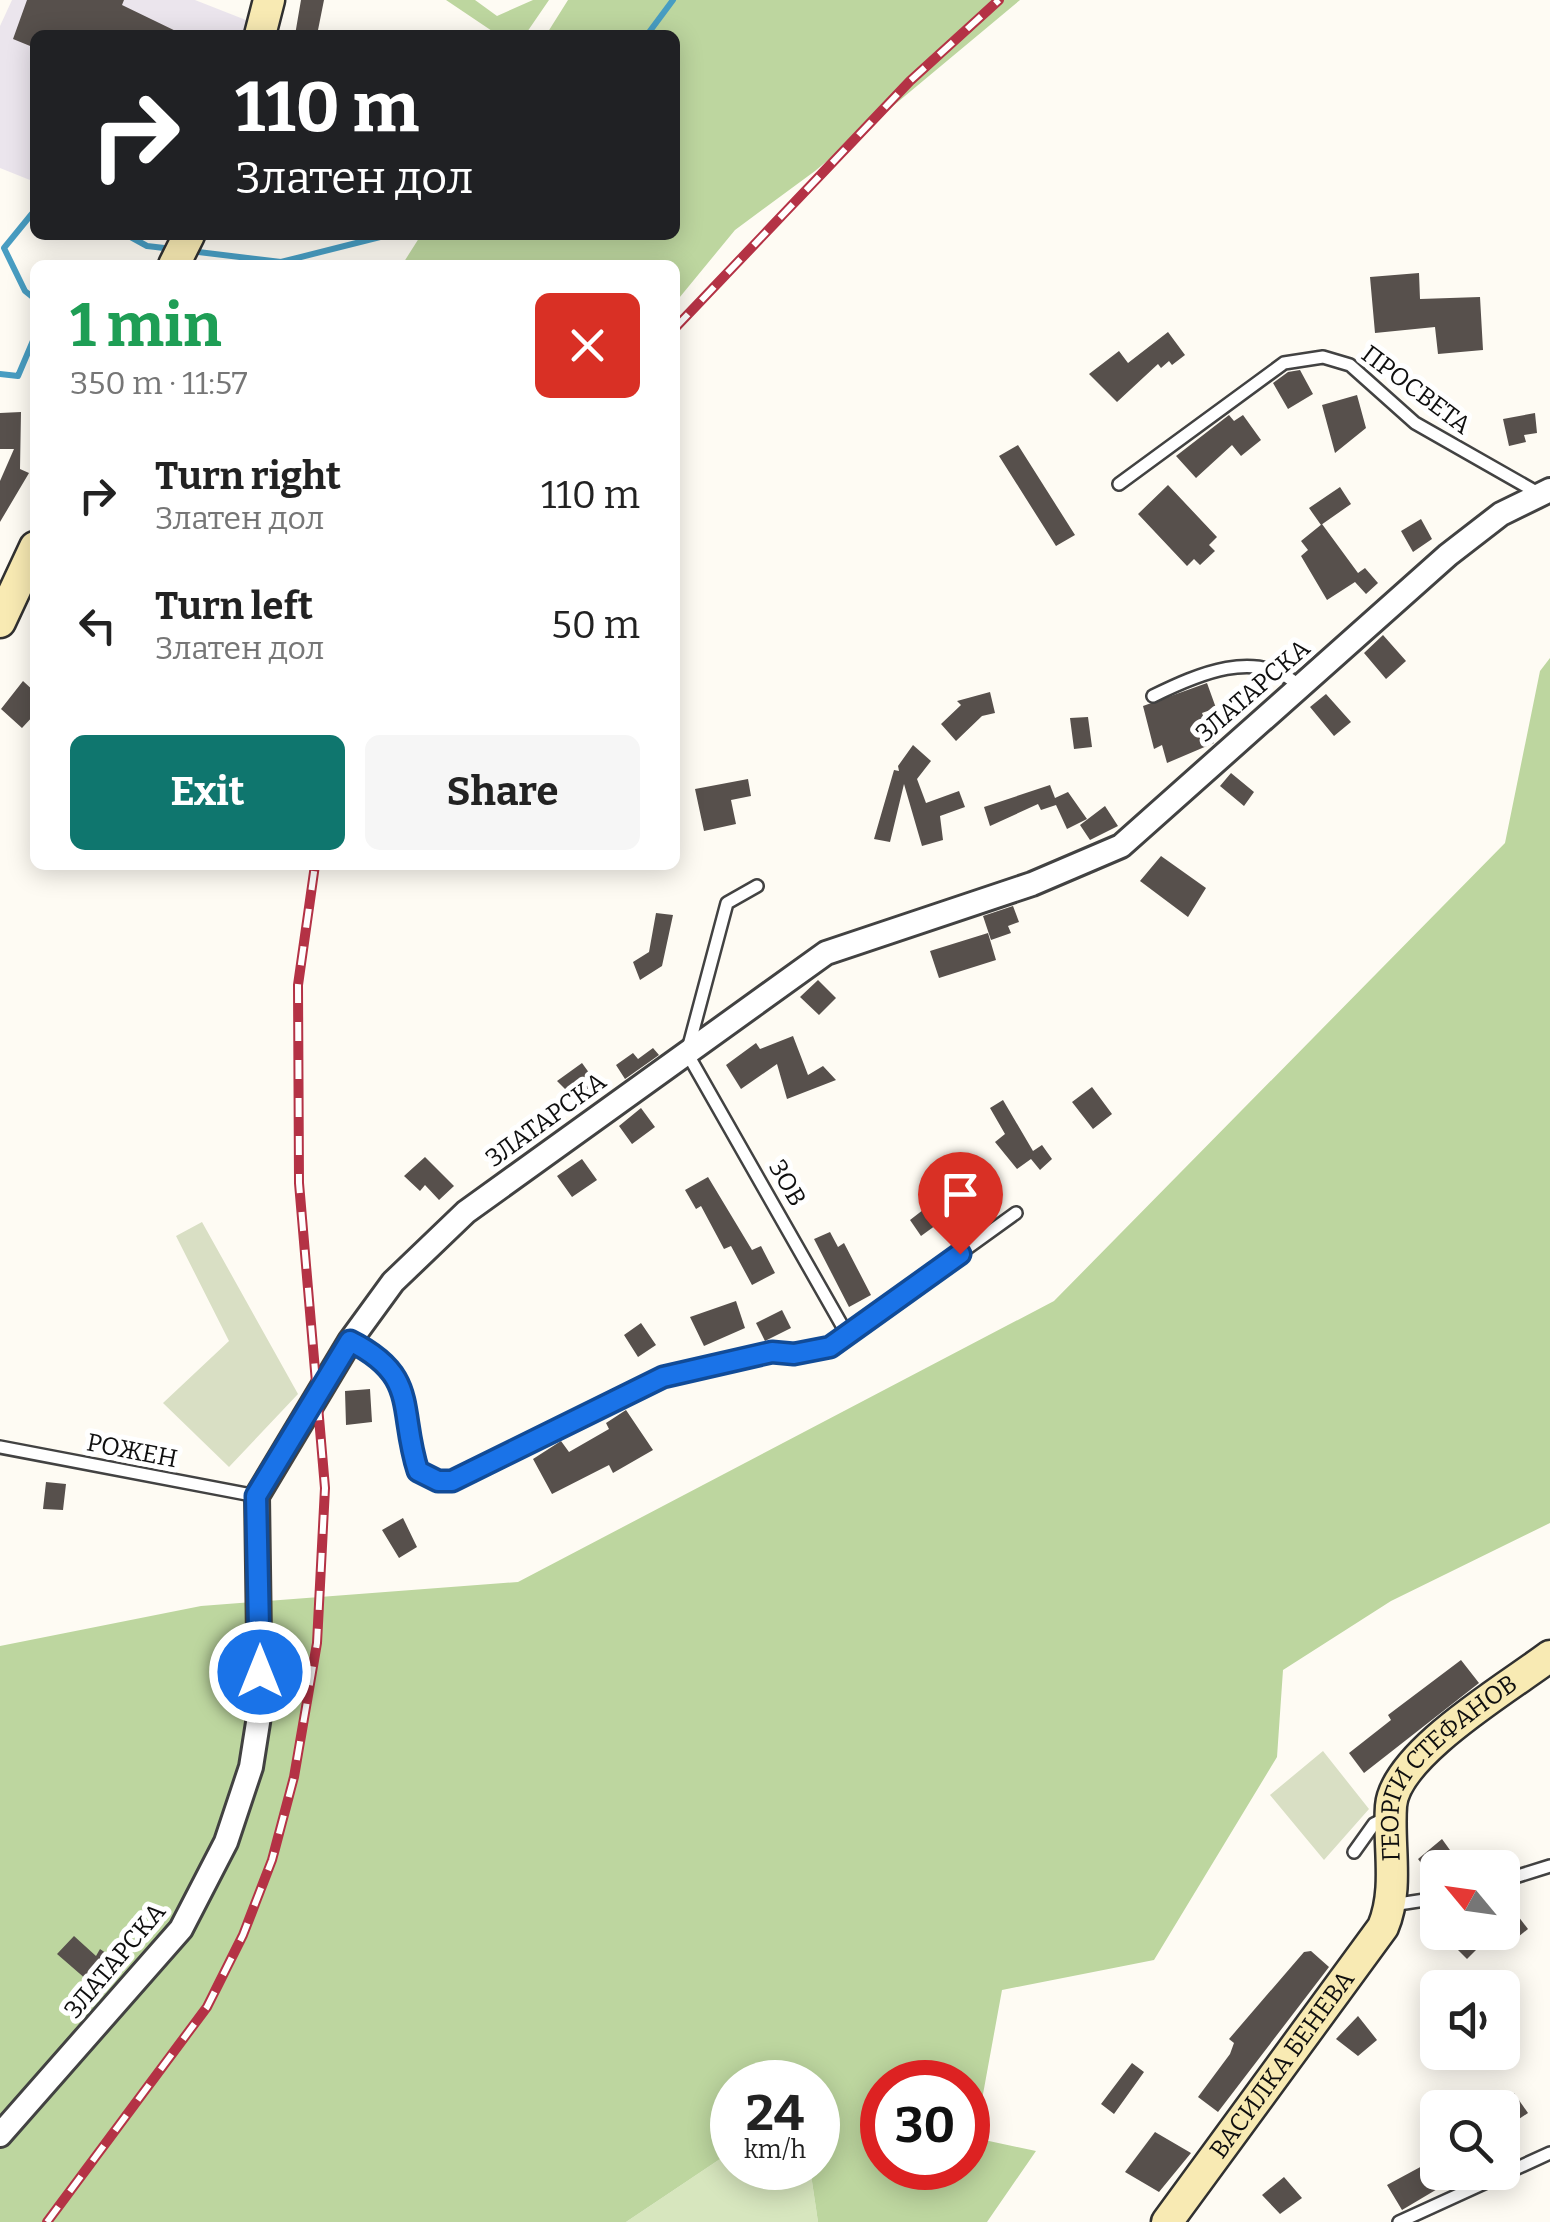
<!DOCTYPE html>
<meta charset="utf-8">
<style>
:root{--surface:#fff;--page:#f6f6f6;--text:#222;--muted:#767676;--accent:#0f766e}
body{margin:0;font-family:Bitter,serif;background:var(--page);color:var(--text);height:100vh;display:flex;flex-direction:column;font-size:38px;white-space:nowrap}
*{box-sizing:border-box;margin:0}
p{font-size:32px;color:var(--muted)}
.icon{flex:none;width:55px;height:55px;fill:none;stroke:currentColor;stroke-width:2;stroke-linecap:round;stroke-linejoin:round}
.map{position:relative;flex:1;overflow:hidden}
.drawer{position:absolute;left:30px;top:260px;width:650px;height:610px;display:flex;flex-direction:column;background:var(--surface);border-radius:15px;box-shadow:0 5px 25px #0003}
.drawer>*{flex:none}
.guide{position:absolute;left:30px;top:30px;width:650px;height:210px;border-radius:15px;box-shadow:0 5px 25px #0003;background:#202124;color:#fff;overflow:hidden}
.needle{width:65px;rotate:299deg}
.controls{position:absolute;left:1420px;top:1850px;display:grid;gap:20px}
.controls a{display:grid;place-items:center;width:100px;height:100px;border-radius:15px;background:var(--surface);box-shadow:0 5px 25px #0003;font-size:50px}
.speed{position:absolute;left:710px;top:2060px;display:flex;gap:20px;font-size:50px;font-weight:700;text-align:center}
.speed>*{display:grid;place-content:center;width:130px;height:130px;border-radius:50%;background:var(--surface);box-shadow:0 5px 25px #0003;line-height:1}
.speed small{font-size:25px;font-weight:400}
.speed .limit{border:15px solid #d22;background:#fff;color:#111}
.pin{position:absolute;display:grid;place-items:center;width:85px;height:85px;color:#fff;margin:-102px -42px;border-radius:50% 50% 50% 0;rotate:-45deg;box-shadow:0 0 10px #0007}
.pin .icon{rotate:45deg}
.me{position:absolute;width:110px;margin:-55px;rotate:0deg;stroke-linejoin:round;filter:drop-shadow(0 0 8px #0008)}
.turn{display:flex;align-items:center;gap:35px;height:210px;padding:0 40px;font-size:45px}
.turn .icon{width:130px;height:130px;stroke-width:2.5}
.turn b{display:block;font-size:70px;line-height:85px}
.round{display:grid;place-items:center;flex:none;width:105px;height:105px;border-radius:15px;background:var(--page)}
.headline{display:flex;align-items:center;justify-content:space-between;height:170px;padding:0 40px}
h1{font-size:60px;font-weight:700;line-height:75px;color:#1e9e55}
.button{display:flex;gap:20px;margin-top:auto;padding:20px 40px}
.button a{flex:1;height:115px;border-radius:15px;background:var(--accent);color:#fff;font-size:40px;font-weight:700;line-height:115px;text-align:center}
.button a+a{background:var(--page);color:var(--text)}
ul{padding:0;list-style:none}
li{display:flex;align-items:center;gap:30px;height:130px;padding:0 40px}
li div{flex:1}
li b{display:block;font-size:38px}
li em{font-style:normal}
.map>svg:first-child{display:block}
.industrial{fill:#ebe5ed}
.green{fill:#d7e6be}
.forest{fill:#bdd69f;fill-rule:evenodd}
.cemetery{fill:#d9dfc4}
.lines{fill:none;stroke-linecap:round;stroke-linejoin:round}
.stream{stroke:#489dc2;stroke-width:6}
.building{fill:#57504c}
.lane-casing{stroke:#424242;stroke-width:16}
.street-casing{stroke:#424242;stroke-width:28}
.secondary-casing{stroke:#313131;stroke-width:35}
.lane{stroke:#fff;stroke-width:11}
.street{stroke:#fff;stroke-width:22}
.secondary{stroke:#f8eab3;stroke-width:30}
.rail-casing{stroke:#b43245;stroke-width:10}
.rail{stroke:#fff;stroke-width:6;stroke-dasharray:19;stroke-linecap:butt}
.route-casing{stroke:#114b97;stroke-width:25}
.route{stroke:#1a73e8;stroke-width:18}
.labels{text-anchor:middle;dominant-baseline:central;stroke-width:10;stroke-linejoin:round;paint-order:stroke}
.street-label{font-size:25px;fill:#0f0f0f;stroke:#fff}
</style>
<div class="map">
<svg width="1550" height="2222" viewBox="0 0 1550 2222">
<rect width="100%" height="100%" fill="#fefbf3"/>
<!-- industrial -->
<path class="industrial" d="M12 0H195L251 22 246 35H35V182L0 168V26Z"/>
<!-- green -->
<path class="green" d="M732 2151V2168H810L818 2222H626Z"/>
<!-- forest -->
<path class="forest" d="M446 0H475L497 16 533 0H549L525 35H498Z
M568 0H1020L815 171 735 230 675 303V265H402L421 235H675V35H546Z
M1550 658V1523L1391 1601 1283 1670 1277 1757 1154 1960 1002 1990 975 2138 1036 2151 987 2222H818L810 2168H818V2082H732V2151L626 2222H0V1646L201 1606 518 1582 1054 1301 1505 843 1540 671ZM882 2082H968V2168H882Z"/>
<!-- cemetery -->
<path class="cemetery" d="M202 1222 298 1394 229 1467 163 1403 229 1341 176 1236Z
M1323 1751 1369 1809 1324 1860 1270 1795Z"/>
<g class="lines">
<!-- stream -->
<path class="stream" d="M647 35 673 0
M35 210 4 248 25 291 35 299
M127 235 147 246 173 249
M190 251 281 262 388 235
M0 374 18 376 35 336"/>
</g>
<!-- building -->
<path class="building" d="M27 0H124L122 5 184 35H35V48L13 39Z
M301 0H324L317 35H295Z
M1419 273 1420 299 1480 297 1483 350 1438 354 1435 327 1375 333 1370 277Z
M1168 332 1185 355 1172 365 1169 361 1161 368 1158 364 1117 402 1089 374 1119 351 1128 363Z
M1300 370 1313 394 1288 409 1273 383 1288 372Z
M1357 395 1366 428 1335 453 1322 405Z
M21 412 20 469 29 473 0 522V481L14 449H0V413Z
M1535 413 1537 433 1524 435 1526 442 1509 446 1503 419Z
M1229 415 1234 421 1243 415 1261 440 1241 456 1232 445 1196 478 1176 456Z
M1018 445 1075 535 1056 546 999 456Z
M1168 485 1217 537 1209 545 1215 551 1200 565 1194 559 1187 566 1138 514Z
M1340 487 1351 504 1321 525 1309 508Z
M1421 519 1432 539 1413 552 1401 531Z
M1322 524 1358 573 1365 568 1378 583 1366 594 1355 582 1327 600 1301 556 1308 550 1301 541Z
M1383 635 1406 661 1386 679 1364 653Z
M23 681 35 692V714L22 728 1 709Z
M1207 683 1216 708 1202 713 1214 743 1167 763 1162 745 1154 749 1143 706Z
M990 692 995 713 982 716 956 741 941 724 961 705 957 701Z
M1326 694 1351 722 1334 736 1310 707Z
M1088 717 1092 747 1074 749 1070 718Z
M913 745 931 761 917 779 926 803 959 791 965 807 940 816 943 840 922 846 904 784 890 842 874 839 894 770 899 771 898 766Z
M1231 773 1254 792 1244 806 1220 786Z
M748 779 751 796 731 800 736 824 704 831 695 789Z
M1050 785 1055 798 1068 792 1087 819 1067 829 1056 805 1041 810 1038 804 990 826 984 807Z
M1105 806 1118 826 1090 840 1080 825Z
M1161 856 1206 888 1188 917 1140 881Z
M1013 906 1019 922 1008 926 1011 933 991 940 983 916Z
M656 913 673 915 662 966 640 980 633 962 649 952Z
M988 933 996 960 939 978 930 951Z
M818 980 836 998 819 1015 800 997Z
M793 1036 808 1075 823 1066 836 1080 787 1099 777 1064 741 1089 726 1065 756 1043 760 1049Z
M653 1048 659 1055 625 1079 616 1065 633 1053 638 1059Z
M582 1063 600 1088 579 1103 557 1081Z
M1092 1087 1112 1114 1093 1129 1072 1102Z
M1003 1100 1033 1151 1042 1145 1052 1159 1040 1170 1031 1159 1017 1169 995 1142 1005 1134 990 1108Z
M641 1108 655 1127 632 1144 619 1126Z
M425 1157 454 1186 439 1200 425 1185 420 1191 404 1176Z
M582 1159 597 1180 572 1197 557 1176Z
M708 1177 752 1250 761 1246 775 1273 752 1285 731 1246 724 1249 701 1206 696 1209 685 1190Z
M932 1203 943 1220 921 1236 910 1220Z
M830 1232 838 1247 844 1243 871 1295 849 1307 814 1239Z
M736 1301 745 1328 704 1346 690 1317Z
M782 1310 791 1328 765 1341 756 1323Z
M641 1323 656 1345 638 1357 624 1335Z
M370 1389 372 1422 346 1425 345 1391Z
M626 1410 653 1450 613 1473 609 1465 552 1494 533 1459 561 1441 569 1452 609 1429 606 1423Z
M46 1482 66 1484 63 1510 43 1509Z
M403 1518 417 1547 399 1558 382 1530Z
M1461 1660 1479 1683 1364 1773 1349 1753 1391 1720 1388 1715Z
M1442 1839 1455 1857 1431 1876 1418 1859Z
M1502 1895 1528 1929 1502 1950Z
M1440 1932H1494L1467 1959Z
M74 1936 96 1956 100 1949 122 1964 102 1993 57 1954Z
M1311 1951 1329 1967 1218 2112 1198 2097 1230 2054 1234 2043 1229 2039 1304 1952Z
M1358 2016 1377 2040 1358 2056 1336 2039Z
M1132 2063 1144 2072 1114 2114 1101 2104Z
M1514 2093 1528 2113 1510 2125 1502 2108 1496 2105Z
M1155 2132 1191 2153 1159 2192 1125 2172Z
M1424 2165 1439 2188 1402 2210 1387 2185Z
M1284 2177 1302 2198 1280 2214 1262 2195Z"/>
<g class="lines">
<defs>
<path id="lane" d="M1119 484 1284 363 1323 357 1350 365 1415 423 1538 493
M1153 696C1198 674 1256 648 1298 685
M757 886 727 903 687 1053 848 1336
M350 1341C420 1376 397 1409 418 1471L438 1481H453C522 1447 615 1390 687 1369 735 1355 782 1356 830 1347L1016 1213
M0 1447 257 1496
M1354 1852 1374 1824 1388 1817
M1502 1881 1550 1866
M1392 1905 1438 1898
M1399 2222 1550 2153"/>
<path id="street" d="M0 2135 181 1929 226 1842 251 1767 260 1710 257 1496 350 1341 393 1282 466 1212 826 953 1032 884 1121 846 1448 555 1501 514 1550 490"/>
<g id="secondary">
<path d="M260 35 269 0"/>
<path d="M174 265 189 235"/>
<path d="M0 622 35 547"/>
<path id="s1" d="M1167 2222 1383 1927C1399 1889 1388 1846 1391 1806 1395 1754 1509 1687 1550 1656"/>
</g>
</defs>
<!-- lane casing -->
<use href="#lane" class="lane-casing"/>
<!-- street casing -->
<use href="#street" class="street-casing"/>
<!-- secondary casing -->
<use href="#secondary" class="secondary-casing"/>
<!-- lane -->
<use href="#lane" class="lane"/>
<!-- street -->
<use href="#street" class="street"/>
<!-- secondary -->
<use href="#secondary" class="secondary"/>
<defs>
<path id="rail" d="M675 328 910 81 999 0
M47 2222 207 2007 243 1935 272 1860 294 1777 317 1643 325 1488 299 1183 298 985 315 865"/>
</defs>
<!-- rail casing -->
<use href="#rail" class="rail-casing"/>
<!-- rail -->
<use href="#rail" class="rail"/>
</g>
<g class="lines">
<defs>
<path id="route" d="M260 1672 256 1496 350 1341C420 1376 398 1409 418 1471L438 1481H452L663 1377 772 1352 794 1354 830 1347 960 1254"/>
</defs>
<!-- route casing -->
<use href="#route" class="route-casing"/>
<!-- route -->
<use href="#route" class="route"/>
</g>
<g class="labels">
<!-- street labels -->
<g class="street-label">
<text transform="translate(1416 390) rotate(37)">ПРОСВЕТА</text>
<text transform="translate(1253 691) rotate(-41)">ЗЛАТАРСКА</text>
<text transform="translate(546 1120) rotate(-36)">ЗЛАТАРСКА</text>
<text transform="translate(787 1183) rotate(60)">ЗОВ</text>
<text transform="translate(132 1451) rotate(11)">РОЖЕН</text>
<text stroke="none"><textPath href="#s1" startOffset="550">ГЕОРГИ СТЕФАНОВ</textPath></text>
<text transform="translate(115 1961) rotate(-50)">ЗЛАТАРСКА</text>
<text stroke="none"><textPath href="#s1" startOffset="195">ВАСИЛКА БЕНЕВА</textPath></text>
</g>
</g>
</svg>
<div class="controls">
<a><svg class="needle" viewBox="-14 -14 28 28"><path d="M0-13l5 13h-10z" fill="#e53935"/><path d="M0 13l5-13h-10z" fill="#767676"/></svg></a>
<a><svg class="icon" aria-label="sound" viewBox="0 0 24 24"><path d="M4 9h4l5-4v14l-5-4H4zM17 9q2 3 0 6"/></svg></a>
<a><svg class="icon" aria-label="search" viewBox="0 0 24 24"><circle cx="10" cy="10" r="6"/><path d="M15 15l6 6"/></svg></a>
</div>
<div class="speed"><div>24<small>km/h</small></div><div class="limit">30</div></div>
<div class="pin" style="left:960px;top:1254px;background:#d93025"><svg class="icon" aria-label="arrive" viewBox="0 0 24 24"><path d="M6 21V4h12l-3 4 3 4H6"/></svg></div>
<svg class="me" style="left:260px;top:1672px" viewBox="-20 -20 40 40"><circle r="17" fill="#1a73e8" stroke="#fff" stroke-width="3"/><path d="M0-11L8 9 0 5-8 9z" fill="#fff"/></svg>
<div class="guide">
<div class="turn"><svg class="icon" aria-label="right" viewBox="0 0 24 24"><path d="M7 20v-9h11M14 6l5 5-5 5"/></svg><div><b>110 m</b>Златен дол</div></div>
</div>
<section class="drawer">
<div class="headline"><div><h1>1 min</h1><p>350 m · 11:57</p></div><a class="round" style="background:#d93025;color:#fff"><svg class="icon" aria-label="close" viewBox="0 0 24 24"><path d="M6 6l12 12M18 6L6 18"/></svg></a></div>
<ul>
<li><svg class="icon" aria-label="right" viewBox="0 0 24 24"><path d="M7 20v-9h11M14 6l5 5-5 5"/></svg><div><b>Turn right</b><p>Златен дол</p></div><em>110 m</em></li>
<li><svg class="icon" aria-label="left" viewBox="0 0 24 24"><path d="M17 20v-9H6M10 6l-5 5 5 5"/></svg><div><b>Turn left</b><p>Златен дол</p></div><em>50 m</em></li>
</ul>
<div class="button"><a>Exit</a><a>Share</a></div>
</section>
</div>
